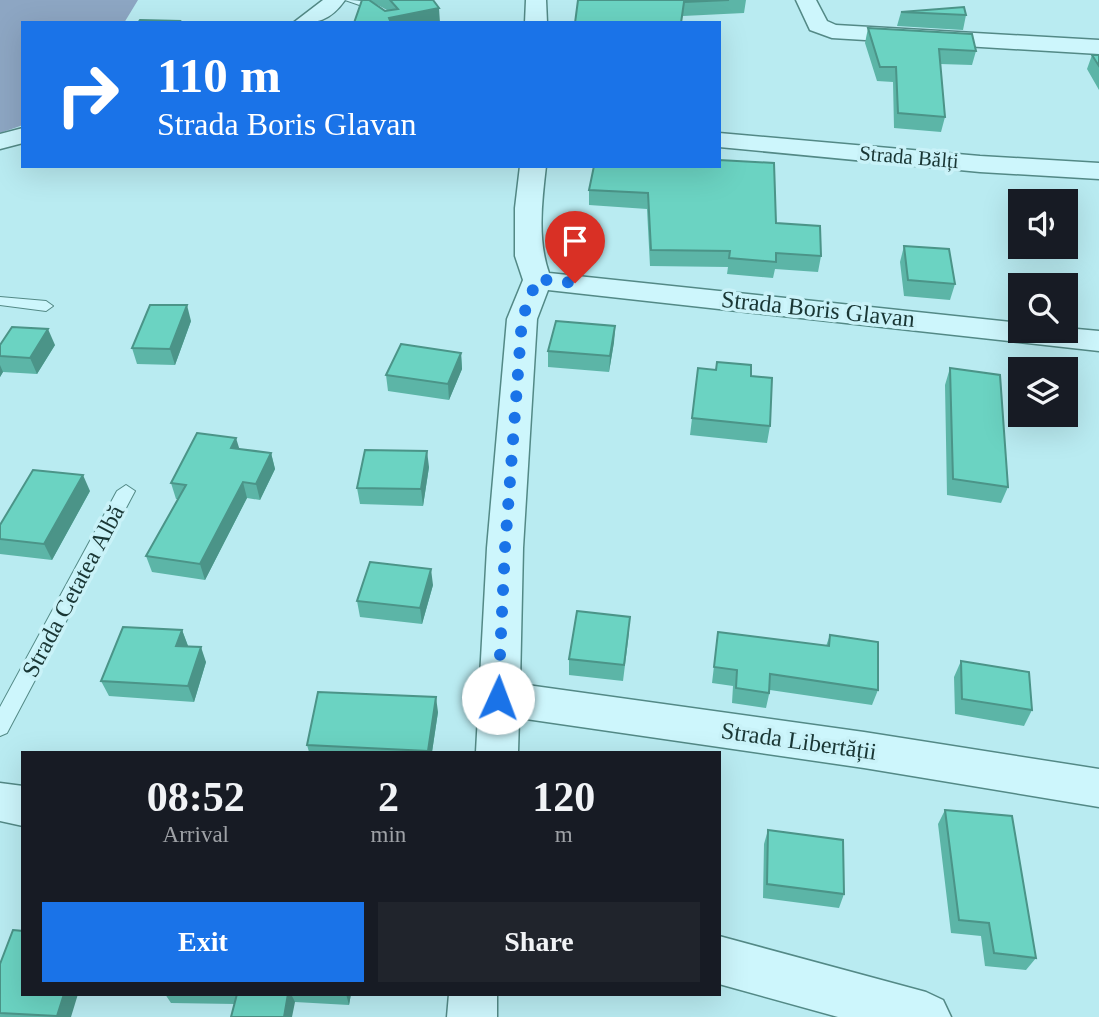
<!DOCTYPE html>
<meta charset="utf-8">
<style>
:root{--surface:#171b24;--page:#20242c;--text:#f1f3f6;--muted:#9ea1a6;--accent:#1a73e8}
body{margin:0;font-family:"Times New Roman",serif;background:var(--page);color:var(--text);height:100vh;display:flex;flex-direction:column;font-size:26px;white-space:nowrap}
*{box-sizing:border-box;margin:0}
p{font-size:23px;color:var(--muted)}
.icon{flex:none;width:38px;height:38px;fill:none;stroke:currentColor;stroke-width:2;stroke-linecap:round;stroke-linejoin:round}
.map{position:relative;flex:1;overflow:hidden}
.drawer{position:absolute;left:21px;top:751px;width:700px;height:245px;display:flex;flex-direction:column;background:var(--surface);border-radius:0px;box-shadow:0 7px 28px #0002}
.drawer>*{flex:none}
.guide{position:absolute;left:21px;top:21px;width:700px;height:147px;border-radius:0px;box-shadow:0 7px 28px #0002;background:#1a73e8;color:#fff;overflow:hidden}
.controls{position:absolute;left:1008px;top:189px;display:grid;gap:14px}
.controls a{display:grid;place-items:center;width:70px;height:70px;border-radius:0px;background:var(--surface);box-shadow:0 7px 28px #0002;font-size:35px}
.pin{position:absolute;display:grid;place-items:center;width:60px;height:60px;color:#fff;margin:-72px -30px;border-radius:50% 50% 50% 0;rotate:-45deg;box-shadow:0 0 7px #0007}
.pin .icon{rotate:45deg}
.me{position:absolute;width:77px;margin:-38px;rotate:2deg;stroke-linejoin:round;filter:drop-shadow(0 0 5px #0008)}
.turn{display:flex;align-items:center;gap:24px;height:147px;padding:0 21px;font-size:32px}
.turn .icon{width:91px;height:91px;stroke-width:2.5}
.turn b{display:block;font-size:49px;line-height:60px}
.eta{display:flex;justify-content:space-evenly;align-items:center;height:119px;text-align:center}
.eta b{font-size:42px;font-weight:800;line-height:49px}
.button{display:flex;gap:14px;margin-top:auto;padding:14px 21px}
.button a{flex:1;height:80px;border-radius:0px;background:var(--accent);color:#fff;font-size:28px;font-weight:800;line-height:80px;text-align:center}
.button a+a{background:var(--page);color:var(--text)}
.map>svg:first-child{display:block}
.cemetery{fill:#8da6c3}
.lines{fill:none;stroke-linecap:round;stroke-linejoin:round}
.service-casing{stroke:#538986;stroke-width:2}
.minor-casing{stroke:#538986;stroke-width:3}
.service{fill:#cdf6fc;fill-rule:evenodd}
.minor{fill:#cdf6fc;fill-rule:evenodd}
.wall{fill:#5cb5a7;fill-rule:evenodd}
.shaded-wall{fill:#4b9488}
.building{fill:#6bd3c2;stroke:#4b9488;stroke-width:2}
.route{stroke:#1a73e8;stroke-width:12;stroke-dasharray:0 21.6}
.labels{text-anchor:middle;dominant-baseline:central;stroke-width:7;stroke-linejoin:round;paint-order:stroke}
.far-street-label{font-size:21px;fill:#193634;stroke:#c9f2f8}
.street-label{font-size:24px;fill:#193634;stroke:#c9f2f8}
</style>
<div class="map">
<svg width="1099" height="1017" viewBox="0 0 1099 1017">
<rect width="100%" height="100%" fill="#b9ebf1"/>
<!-- cemetery -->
<path class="cemetery" d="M0 0H138L124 23H23V125L0 133Z"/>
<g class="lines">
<defs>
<path id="service" d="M345 0C368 0 381 5 397 23H386L371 9Z
M0 297 46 301 53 306 46 311 0 305Z
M126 485 135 491 7 733 0 736V707L117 491Z"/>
<path id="minor" d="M323 0H345C330 21 318 23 293 23Z
M526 0H546L547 23H525Z
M796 0H816L827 21 836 25 1099 40V54L832 38 810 30Z
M23 128V143L0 149V134Z
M719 133 980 156 1099 163V179L980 172 719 147Z
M520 166H546C542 201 537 239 549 273L1020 323V331H1066V328L1099 331V351L548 290 537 319 523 548 520 684 864 732 1099 769V807L864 768 519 718 518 752H476L487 548 507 319 523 280 515 256V208Z
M0 783 23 786V826L0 821Z
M719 936 926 992 943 1000 951 1017H838L719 984Z
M449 994H497V1017H447Z"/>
</defs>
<!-- service casing -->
<use href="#service" class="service-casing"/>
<!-- minor casing -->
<use href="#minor" class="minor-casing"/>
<!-- service -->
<use href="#service" class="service"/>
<!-- minor -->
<use href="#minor" class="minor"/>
</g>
<!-- wall -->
<path class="wall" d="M362 0H433L440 23H354ZM372 2 387 10 388 11H385Z
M578 0H746L744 13 683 16Z
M901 12 966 15 963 30 897 26Z
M868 28 976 51 972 65 940 64 945 117 941 132 894 128 893 82 877 81 865 43Z
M1092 55H1099V90L1087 69Z
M594 166 776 223 821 256 818 272 775 269 773 278 727 274 728 267 650 266 647 209 589 205V190Z
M904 246 955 284 950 300 904 296 900 262Z
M191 321 175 365 137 364 132 348Z
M615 326 614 342 609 372 548 367V351Z
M0 345H55L37 374 3 372 0 377Z
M461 353 462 369 449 400 388 391 386 375Z
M698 368 751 376 770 426 767 443 690 435Z
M950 368 1008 487 1001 503 947 495 945 385Z
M239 449 271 453 275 469 260 500 247 498 205 580 152 572 146 556 178 499H176L171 483Z
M429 467 423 506 360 504 357 488Z
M90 491 52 560 0 554V525Z
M433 585 422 624 360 617 357 601Z
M182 630 188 646 206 662 194 702 109 696 101 681Z
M718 632 826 646 830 635 878 690 872 705 770 690 766 708 732 703 733 686 712 683Z
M629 633 623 681 569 675V659Z
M961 661 1032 710 1024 726 955 714 954 677Z
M438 712 432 752H309L307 745Z
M945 810 1036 958 1026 970 985 966 981 936 951 933 938 824Z
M768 830 844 894 839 908 763 898 764 844Z
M0 964 71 1017H0Z
M165 994H351L349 1005 295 1002 235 1004 171 1003Z"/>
<!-- shaded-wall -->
<path class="shaded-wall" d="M439 8 440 23H390L389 18Z
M187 305 191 321 175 365 170 349Z
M615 326 614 342 609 372 610 356Z
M48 329 55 345 37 374 30 358Z
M461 353 462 369 449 400 448 384Z
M0 365 3 372 0 377Z
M236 438 241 454 231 448Z
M427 451 429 467 423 506 421 489Z
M271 453 275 469 260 500 256 484Z
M83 475 90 491 52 560 44 544Z
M243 482 247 498 205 580 200 564Z
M431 569 433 585 422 624 420 608Z
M182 630 188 646 183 661 176 646Z
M201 647 206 662 194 702 188 686Z
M436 697 438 712 432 752H428Z
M64 994H78L71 1017H58L57 1016Z
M288 994H291L295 1002 292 1017H284Z
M346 994H351L349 1005Z"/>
<!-- building -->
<path class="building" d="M362 0H369L385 11 398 9 390 0H433L439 8 389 18 391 23H354Z
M578 0H729L684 2 681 23H575Z
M964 7 966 15 901 12Z
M140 20 180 21 179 23H138Z
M868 28 972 34 976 51 939 49 945 117 898 113 896 67H880Z
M1092 55H1099V66Z
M719 160 774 163 776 223 820 226 821 256 776 253V262L729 258 730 251 651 250 648 193 589 190 594 166H719Z
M904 246 949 249 955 284 908 280Z
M150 305H187L170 349 132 348Z
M556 321 615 326 610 356 548 351Z
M12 327 48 329 30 358 0 356V345Z
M401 344 461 353 448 384 386 375Z
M717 362 751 365V376L772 378 770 426 692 418 698 368 716 370Z
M950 368 1000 375 1008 487 953 479Z
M197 433 236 438 231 448 271 453 256 484 243 482 200 564 146 556 186 485 171 483Z
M365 450 427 451 421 489 357 488Z
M33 470 83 475 44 544 0 539V525Z
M370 562 431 569 420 608 357 601Z
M577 611 630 617 624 665 569 659Z
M123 627 182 630 176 646 201 647 188 686 101 681Z
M718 632 829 646 830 635 878 642V690L770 674 769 693 736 688 737 670 714 667Z
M961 661 1029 672 1032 710 962 699Z
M318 692 436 697 428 751 307 745Z
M945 810 1012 816 1036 958 994 953 989 923 959 920Z
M768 830 843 840 844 894 767 884Z
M13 930 23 931V994H64L57 1016 0 1013V964Z
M237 994H288L284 1017H231Z"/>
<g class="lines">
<!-- route -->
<path class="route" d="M498 698 505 548 522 319 537 279 575 283"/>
</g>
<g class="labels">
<!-- far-street labels -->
<g class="far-street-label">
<text transform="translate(909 157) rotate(5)">Strada Bălți</text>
</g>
<!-- street labels -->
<g class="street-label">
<text transform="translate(818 309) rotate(6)">Strada Boris Glavan</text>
<text transform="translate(73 591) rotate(-62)">Strada Cetatea Albă</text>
<text transform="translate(799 741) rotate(8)">Strada Libertății</text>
</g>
</g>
</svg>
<div class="controls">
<a><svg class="icon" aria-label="sound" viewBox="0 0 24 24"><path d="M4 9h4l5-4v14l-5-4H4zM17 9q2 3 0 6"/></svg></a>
<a><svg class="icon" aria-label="search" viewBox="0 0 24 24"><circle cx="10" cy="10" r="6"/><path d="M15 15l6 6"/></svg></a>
<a><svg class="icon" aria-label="layers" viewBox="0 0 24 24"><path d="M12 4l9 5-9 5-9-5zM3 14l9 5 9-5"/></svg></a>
</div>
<div class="pin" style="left:575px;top:283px;background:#d93025"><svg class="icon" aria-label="arrive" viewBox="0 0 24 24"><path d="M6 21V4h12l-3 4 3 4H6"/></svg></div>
<svg class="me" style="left:498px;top:698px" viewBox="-20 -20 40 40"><circle r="19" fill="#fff"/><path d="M0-13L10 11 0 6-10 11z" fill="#1a73e8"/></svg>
<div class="guide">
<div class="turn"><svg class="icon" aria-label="right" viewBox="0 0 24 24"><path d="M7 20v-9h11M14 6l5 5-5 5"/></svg><div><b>110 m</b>Strada Boris Glavan</div></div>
</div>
<section class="drawer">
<div class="eta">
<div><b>08:52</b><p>Arrival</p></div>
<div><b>2</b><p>min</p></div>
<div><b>120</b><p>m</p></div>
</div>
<div class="button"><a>Exit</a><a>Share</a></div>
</section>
</div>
